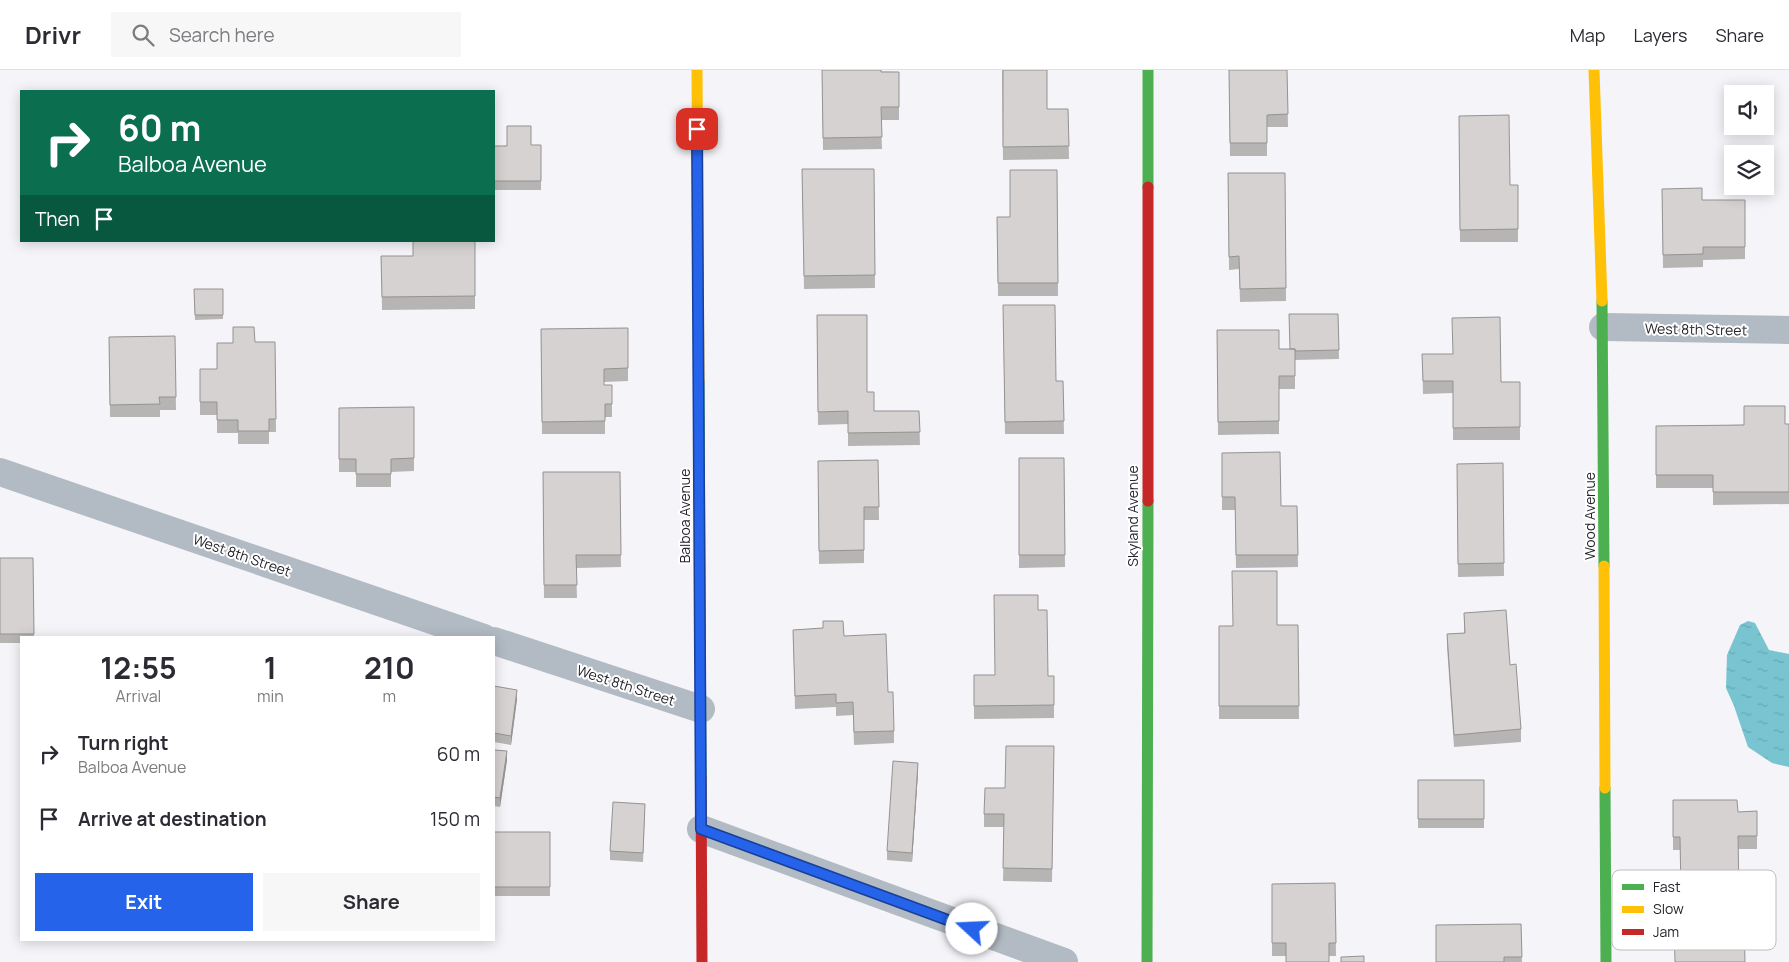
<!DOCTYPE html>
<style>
:root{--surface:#fff;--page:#f7f7f7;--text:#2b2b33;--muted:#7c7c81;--line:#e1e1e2;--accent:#2563eb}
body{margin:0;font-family:Manrope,sans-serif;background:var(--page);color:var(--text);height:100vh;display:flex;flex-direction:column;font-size:19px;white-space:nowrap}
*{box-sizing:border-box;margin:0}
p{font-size:16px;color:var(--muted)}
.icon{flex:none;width:28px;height:28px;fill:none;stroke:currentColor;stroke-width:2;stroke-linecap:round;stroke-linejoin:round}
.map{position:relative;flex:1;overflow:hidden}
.side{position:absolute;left:20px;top:566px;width:475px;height:305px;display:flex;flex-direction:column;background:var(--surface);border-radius:0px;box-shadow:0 2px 12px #0003}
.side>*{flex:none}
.banner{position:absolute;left:20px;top:20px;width:475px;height:152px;border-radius:0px;box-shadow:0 2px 12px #0003;background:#0b6e4f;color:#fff;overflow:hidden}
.tools{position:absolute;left:1724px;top:15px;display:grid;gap:10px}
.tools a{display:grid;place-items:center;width:50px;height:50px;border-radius:0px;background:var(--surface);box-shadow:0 2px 12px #0003;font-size:25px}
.pin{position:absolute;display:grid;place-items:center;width:42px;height:42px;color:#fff;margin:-21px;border-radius:10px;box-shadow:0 2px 8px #0006}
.me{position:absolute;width:55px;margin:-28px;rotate:290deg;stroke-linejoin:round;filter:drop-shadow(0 0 4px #0008)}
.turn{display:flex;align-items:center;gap:18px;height:105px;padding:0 15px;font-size:22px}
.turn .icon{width:65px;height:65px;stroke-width:2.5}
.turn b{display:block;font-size:35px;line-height:42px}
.then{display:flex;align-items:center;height:48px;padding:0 15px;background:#0003;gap:10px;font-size:19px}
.eta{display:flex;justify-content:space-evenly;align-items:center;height:85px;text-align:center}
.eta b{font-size:30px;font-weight:700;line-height:35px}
.action{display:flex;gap:10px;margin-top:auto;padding:10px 15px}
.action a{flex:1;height:58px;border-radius:0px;background:var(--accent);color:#fff;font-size:20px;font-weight:700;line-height:58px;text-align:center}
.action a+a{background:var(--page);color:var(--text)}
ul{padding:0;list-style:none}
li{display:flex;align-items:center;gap:15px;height:65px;padding:0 15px}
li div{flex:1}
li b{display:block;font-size:19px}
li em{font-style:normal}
header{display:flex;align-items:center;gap:30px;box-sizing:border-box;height:70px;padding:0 25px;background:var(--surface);border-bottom:1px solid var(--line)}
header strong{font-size:24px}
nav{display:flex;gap:28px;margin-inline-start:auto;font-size:18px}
.search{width:350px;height:45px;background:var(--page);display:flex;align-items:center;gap:12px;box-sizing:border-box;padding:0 18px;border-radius:0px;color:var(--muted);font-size:19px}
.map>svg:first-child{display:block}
.water{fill:url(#water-ripples)}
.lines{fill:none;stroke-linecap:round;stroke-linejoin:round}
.street{stroke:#b2bac3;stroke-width:28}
.fast{stroke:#4caf50;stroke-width:11}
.slow{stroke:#ffc107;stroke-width:11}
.jam{stroke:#c62828;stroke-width:11}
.wall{fill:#b7b5b4}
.shaded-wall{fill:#959392}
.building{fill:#d5d2d1;stroke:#959392}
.route-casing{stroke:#184099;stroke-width:12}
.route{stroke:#2563eb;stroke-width:9}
.labels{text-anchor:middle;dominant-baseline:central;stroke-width:4;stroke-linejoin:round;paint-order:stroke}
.street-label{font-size:14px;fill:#26242b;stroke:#fff}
.key{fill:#fff;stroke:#bebdbf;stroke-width:1}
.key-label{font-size:14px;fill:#26242b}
</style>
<header>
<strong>Drivr</strong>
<div class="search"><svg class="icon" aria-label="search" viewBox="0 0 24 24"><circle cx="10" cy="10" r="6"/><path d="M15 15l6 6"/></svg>Search here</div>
<nav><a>Map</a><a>Layers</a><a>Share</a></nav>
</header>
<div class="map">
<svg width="1789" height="892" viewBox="0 0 1789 892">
<defs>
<pattern id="water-ripples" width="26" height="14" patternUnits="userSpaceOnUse" patternTransform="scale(1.25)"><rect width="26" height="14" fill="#78c4d0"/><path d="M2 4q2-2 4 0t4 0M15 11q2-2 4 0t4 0" fill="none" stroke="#68a8b3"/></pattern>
</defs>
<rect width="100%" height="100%" fill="#f5f4f9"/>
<!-- water -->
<path class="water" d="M1748 551 1755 553 1769 580 1789 584V697L1772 693 1748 677 1734 636 1726 618 1727 585 1740 555Z"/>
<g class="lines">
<!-- street -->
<path class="street" d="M1603 257 1789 260
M0 402 484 568
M494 571 701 639
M701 759 1064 892"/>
<!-- fast -->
<path class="fast" d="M1148 117V0
M1602 231 1604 496
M699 311 701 708
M1605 718 1606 892
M1147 892 1148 431"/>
<!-- slow -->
<path class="slow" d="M697 0 699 311
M1594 0 1602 231
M1604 496 1605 718"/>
<!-- jam -->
<path class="jam" d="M1148 431V117
M701 708 702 892"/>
</g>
<!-- wall -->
<path class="wall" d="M822 0 899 2V50H881L882 79 823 80Z
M1002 0 1047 39H1068L1069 89 1003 90Z
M1229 0H1287L1288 57H1267V86H1230Z
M1772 33V55H1765V34Z
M1459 46 1510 115H1518V172H1460Z
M541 75V120H494V76Z
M802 99H874L875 218 804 219Z
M1057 100 1058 226H998L997 147H1010Z
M1228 103H1285L1286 231 1240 232 1239 199 1229 200Z
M1662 119 1702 130H1745V189L1703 190V197L1663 198Z
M475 171V239L382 240 381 186H413Z
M194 219H223V249L195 250Z
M1003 235 1056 311H1063L1064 364H1005Z
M1338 244 1339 289 1295 290V319H1279V364L1218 365 1217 260 1279 279H1290Z
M817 245 867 322 874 341H919L920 375 848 376V354L818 355Z
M628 258V311L604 312V315H612V347H605V364H542L541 259Z
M175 266 176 340H160V347H110L109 267Z
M255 272H275L276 362H269V374H238V363H217V345H200V299H217Z
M1422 284 1501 312H1520V370H1453V323L1423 324Z
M414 337V401L391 402V417H356V402H339V338Z
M1789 354V434L1713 435V418H1656V356Z
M1222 383 1281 436H1297L1298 497 1236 498 1235 440H1222Z
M1019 388H1064L1065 497 1019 498Z
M878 390 879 450H864V493L819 494 818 391Z
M1503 393 1504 506 1458 507 1457 394Z
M543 402H620L621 497 576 498 577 528H544Z
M0 488H33L34 568H21V573H0Z
M1038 540 1048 606H1054V648L974 649V605H995Z
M1464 543 1510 595 1521 659V672L1454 677 1447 577V564L1464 563Z
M823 551 844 566 888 622 894 661V673L854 675 853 645 836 646V637L795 639 793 560 823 558Z
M1298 555 1299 649H1219V556Z
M494 616 517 629 511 675 494 672Z
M1054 676 1052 812 1003 811 1004 757H984V744L1005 718Z
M494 680 507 690 500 737 494 736Z
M918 702 912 792 887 790V781Z
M1418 710H1484V758H1418Z
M1673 730 1738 742 1757 741V779H1738L1739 837 1681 838 1680 780H1673Z
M645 742 643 792 610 790V781Z
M494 762H550V826H494Z
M1335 813 1336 886H1272V814Z
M1521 854 1522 892H1436Z"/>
<!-- shaded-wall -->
<path class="shaded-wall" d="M517 620V629L511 675V666Z
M507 681V690L500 737V728Z
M918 693V702L912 792V783Z"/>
<!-- building -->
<path class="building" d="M822 0H881V2H899V37H881L882 67 823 68Z
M1003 0H1047V39H1068L1069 76 1003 77Z
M1229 0H1287L1288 44 1267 45V73H1230Z
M1772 33V50H1765V34Z
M1509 45 1510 115H1518V159L1460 160 1459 46Z
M507 56H531V75H541V111H494V76H507Z
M802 99H874L875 205 804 206Z
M1010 100H1057L1058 213H998L997 147H1010Z
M1228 103H1285L1286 218 1240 219 1239 186 1229 187Z
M1702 118V130H1745V177H1703V184L1663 185 1662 119Z
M413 171H475V226L382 227 381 186H413Z
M194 219H223V245H195Z
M1003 235H1055L1056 311H1063L1064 351 1005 352Z
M1289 244H1338L1339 280 1295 281V279H1290Z
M817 245H867V322H874V341H919L920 362 848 363V341L818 342Z
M1500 247 1501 312H1520V357L1453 358V311H1423L1422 284H1453L1452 248Z
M233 257H254L255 272H275L276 349H269V361H238V350H217V332H200V299H217V273H233Z
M628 258V298L604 299V315H612V334H605V351L542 352 541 259Z
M1217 260H1279V279H1295V306H1279V351L1218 352Z
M175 266 176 327H159L160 334 110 335 109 267Z
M1744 336H1785V354H1789V422H1713V405H1656V356L1744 355Z
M414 337V388L391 389V404H356V389H339V338Z
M1280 382 1281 436H1297L1298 485H1236L1235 427H1222V383Z
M1019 388H1064L1065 485H1019Z
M878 390 879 437H864V480L819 481 818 391Z
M1503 393 1504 493 1458 494 1457 394Z
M543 402H620L621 485H576L577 515H544Z
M0 488H33L34 564H0Z
M1232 501H1277V555H1298L1299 636H1219V556H1233Z
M994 525H1038V540H1047L1048 606H1054V635L974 636V605H995Z
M1506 540 1510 595 1516 594 1521 659 1454 665 1447 564 1465 563 1464 543Z
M823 551H843L844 566 886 564 888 622H893L894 661 854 662 853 632 836 633V624L795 626 793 560 823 558Z
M494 616 517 620 511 666 494 663Z
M1006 676H1054L1052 799 1003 798 1004 744H984L985 718H1005Z
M494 680 507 681 500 728 494 727Z
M893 691 918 693 912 783 887 781Z
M1418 710H1484V749H1418Z
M1673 730H1737L1738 742 1757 741V766H1738L1739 824 1681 825 1680 767H1673Z
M613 732 645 734 643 783 610 781Z
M494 762H550V817H494Z
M1335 813 1336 873H1329V892H1286V873H1272V814Z
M1730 838V853H1744L1745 892H1675L1674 854H1688V839Z
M1521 854 1522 887H1504V892H1436V855Z
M1364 886V892H1341V887Z"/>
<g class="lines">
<defs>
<path id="route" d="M697 59 701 759 972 859"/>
</defs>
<!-- route casing -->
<use href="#route" class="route-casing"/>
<!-- route -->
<use href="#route" class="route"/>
</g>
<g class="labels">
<!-- street labels -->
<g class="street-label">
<text transform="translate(1696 259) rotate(1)">West 8th Street</text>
<text transform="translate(684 446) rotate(-90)">Balboa Avenue</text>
<text transform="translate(1132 446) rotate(-90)">Skyland Avenue</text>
<text transform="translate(1589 446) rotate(-90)">Wood Avenue</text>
<text transform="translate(242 485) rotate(19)">West 8th Street</text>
<text transform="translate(626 615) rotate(18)">West 8th Street</text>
</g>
</g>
<!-- legend -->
<rect x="1612" y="800" width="164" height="80" rx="8" class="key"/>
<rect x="1622" y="814" width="22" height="6" fill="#4caf50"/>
<rect x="1622" y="836" width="22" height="7" fill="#ffc107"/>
<rect x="1622" y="859" width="22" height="6" fill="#c62828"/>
<g class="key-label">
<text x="1653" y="822">Fast</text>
<text x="1653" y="844">Slow</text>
<text x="1653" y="867">Jam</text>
</g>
</svg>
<div class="tools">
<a><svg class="icon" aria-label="sound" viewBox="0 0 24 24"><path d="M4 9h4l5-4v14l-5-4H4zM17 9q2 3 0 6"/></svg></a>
<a><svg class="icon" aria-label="layers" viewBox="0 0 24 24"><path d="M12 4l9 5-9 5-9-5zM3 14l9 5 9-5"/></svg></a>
</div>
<div class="pin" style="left:697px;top:59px;background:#d93025"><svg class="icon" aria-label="arrive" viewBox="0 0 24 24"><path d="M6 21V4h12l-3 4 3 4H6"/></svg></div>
<svg class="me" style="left:972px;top:859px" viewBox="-20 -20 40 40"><circle r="19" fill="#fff"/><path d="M0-13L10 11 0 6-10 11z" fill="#2563eb"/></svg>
<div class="banner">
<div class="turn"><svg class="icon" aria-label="right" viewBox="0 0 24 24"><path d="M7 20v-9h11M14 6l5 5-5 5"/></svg><div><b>60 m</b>Balboa Avenue</div></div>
<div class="then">Then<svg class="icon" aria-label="arrive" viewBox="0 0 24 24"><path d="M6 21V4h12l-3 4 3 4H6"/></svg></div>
</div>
<section class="side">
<div class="eta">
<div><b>12:55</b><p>Arrival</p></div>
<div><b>1</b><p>min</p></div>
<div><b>210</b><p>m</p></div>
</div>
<ul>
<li><svg class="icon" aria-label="right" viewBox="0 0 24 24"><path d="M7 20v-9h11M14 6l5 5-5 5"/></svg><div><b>Turn right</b><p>Balboa Avenue</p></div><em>60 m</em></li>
<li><svg class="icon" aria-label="arrive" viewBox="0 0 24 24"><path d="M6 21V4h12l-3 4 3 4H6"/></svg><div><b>Arrive at destination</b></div><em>150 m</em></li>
</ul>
<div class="action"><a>Exit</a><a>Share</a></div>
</section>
</div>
